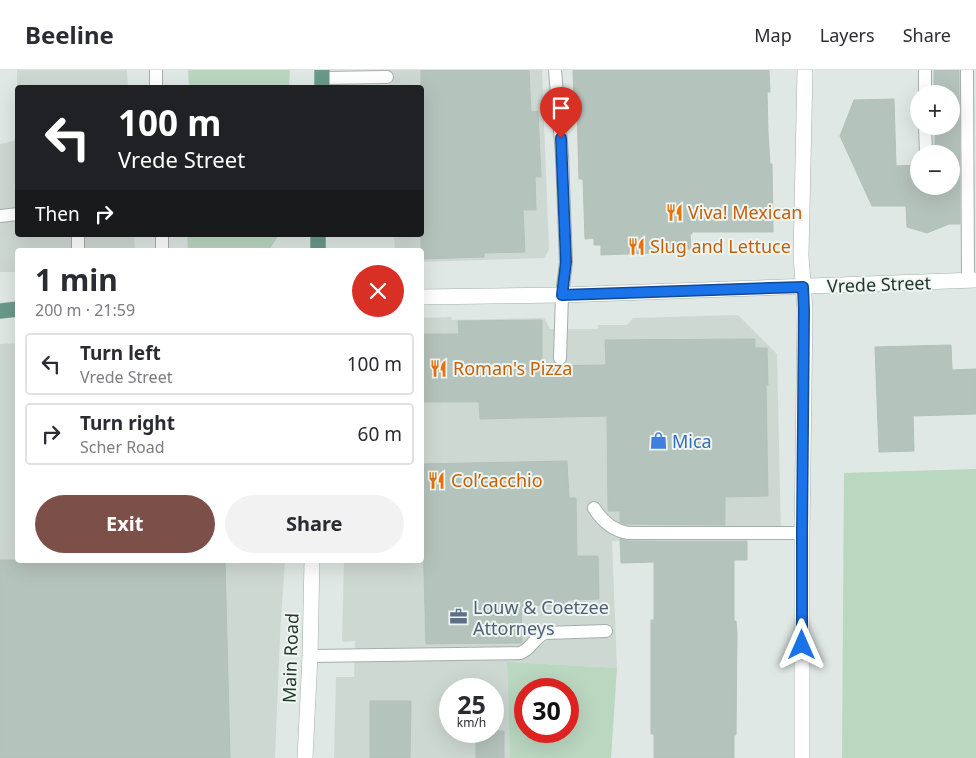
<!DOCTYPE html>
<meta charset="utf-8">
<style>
:root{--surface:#fff;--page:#f2f2f3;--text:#2b2b33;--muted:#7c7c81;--line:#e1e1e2;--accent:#7d4f49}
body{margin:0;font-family:"Noto Sans",sans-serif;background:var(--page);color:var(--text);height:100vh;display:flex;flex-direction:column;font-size:19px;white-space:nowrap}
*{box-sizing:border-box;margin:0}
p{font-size:16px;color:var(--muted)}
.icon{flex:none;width:28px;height:28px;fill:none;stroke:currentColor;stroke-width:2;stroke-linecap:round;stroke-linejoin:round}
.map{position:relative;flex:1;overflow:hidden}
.details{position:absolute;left:15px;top:178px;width:409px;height:315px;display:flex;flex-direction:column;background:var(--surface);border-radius:5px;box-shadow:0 5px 20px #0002}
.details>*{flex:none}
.guide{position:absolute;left:15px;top:15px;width:409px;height:152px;border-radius:5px;box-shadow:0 5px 20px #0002;background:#202124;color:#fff;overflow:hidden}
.controls{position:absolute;left:910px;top:15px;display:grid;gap:10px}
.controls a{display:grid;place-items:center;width:50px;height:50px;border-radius:50%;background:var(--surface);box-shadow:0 5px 20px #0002;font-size:25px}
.speed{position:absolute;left:439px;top:608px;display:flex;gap:10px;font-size:25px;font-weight:700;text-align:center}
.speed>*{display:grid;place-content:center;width:65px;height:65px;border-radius:50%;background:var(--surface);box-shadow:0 5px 20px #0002;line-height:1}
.speed small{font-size:12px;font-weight:400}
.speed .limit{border:8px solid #d22;background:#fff;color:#111}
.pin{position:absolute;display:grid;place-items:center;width:42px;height:42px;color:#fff;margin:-51px -21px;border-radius:50% 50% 50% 0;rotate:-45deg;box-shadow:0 0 5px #0007}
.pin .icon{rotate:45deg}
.me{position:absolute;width:55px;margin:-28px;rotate:0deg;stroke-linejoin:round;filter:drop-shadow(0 0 4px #0008)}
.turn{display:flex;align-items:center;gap:18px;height:105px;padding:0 20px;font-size:22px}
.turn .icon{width:65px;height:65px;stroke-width:2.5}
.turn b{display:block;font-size:35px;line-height:42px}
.then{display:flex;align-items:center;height:48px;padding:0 20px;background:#0003;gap:10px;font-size:19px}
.round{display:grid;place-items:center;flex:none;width:52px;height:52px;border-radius:26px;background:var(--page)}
.headline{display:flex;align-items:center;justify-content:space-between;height:85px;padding:0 20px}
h1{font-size:30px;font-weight:700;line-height:38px}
.action{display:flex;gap:10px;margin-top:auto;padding:10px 20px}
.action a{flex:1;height:58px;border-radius:30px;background:var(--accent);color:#fff;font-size:20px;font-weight:700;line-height:58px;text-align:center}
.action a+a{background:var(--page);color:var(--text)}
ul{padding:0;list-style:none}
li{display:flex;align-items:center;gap:15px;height:62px;margin:0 10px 8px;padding:0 10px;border:2px solid var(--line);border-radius:5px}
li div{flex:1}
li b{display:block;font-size:19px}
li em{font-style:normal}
header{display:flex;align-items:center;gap:30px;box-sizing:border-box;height:70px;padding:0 25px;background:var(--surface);border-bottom:1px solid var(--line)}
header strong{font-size:24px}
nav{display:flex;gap:28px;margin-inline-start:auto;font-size:18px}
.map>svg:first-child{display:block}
.built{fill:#ced8d3;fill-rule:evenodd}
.green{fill:#bad7c0;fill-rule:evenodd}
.building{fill:#b5c3bd;stroke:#b3c1ba}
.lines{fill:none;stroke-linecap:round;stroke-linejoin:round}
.lane-casing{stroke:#a3afaa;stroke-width:14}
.street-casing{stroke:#a3afaa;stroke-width:16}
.secondary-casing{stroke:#a0b3ab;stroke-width:16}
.primary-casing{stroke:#bdc3c1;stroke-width:16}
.lane{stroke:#fff;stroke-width:12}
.street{stroke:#fff;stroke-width:15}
.secondary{stroke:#fff;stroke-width:15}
.primary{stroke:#69998a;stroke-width:15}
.route-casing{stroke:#114b97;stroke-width:12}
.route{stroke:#1a73e8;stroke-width:9}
.labels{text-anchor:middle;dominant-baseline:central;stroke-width:4;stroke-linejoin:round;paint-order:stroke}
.food-label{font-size:18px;fill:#c56008;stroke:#eff6f2;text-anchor:start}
.street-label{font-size:18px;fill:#223630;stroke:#eff6f2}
.shop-label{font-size:18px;fill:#366cbe;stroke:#eff6f2;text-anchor:start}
.service-label{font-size:18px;fill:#4e5e75;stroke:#eff6f2;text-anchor:start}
</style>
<header>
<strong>Beeline</strong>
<nav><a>Map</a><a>Layers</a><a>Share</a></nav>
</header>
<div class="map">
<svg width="976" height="688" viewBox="0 0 976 688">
<rect width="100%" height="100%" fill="#dfe8e4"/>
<!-- built -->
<path class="built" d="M17 0H127L128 17 18 18 17 20Z
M388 0H542L549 180 544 188 421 192V180H395L394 165H421V18L389 17Z
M17 70 18 165H134L135 180H18L17 202H0V74Z
M738 245 777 284 781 468 612 471 617 598 507 592 510 688H334L336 607H354L355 571 342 572 344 490H421V248L451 247 452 250 544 248 550 259H598V255H627L633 248ZM450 619H492V661H450Z
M17 273 18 490H285L280 565 275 688H0V274Z"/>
<!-- green -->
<path class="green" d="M188 0H290L289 17H189Z
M187 165H279L269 180H188Z
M976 399V688H842L844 403Z
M507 592 617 598 611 688H510ZM525 619H568V661H525Z"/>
<!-- building -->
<path class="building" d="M421 0H529L531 42 538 41 541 107H535L536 140H523L525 182 484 183V187L421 189Z
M573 0H769L770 22H767L768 62 770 94H772L773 162H692V164H690L691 179 652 180V183L601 185V175H594V168L585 169 583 109H579L577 37H574Z
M934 0H959L960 154H949L927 163 907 157 906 136H872L840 66 854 30 894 29 896 96 919 95V116H951V84H935V56H951V24H934Z
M542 250V296L606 295 605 270 755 269V278H767L768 315H766L768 426 725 427V455L625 454 620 452V441H608L607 346 480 349 479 332H421V264H459L458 251Z
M951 275 952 300 976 299V344L913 346 914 381 879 382 875 277Z
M567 391 569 428H576L577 486H598L599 529 567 530 568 535 521 536 522 573 426 574 423 467H421V394Z
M620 469 628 471H747V490H734V551H736L737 563 736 665H734V688H654V664H651V550H654V492L621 493Z
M0 490H225L230 688H0Z
M370 631H411L410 688H370Z
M476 661H504V688H476Z"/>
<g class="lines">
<defs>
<path id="lane" d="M156 0V18
M555 0 562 85 566 192 562 225 560 288
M925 0V24
M967 0 968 210
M322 8 387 7
M925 56 926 84
M0 146 18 144
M78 165V180
M162 165V180
M594 438C602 451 612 460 628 463H802
M310 586 520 583C532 579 534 567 545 563L606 561"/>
<path id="street" d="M421 227 562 225 976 210
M802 688V463L805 240 801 186 805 0"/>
<path id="secondary" d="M305 688 310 586 312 490"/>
<path id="primary" d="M322 18V0
M318 180V165
M0 241 18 239"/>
</defs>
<!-- lane casing -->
<use href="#lane" class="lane-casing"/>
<!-- street casing -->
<use href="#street" class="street-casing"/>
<!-- secondary casing -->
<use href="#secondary" class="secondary-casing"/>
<!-- primary casing -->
<use href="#primary" class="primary-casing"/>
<!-- lane -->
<use href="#lane" class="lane"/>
<!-- street -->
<use href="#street" class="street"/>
<!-- secondary -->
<use href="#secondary" class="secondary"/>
<!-- primary -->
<use href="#primary" class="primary"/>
</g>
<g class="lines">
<defs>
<path id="route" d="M561 68 566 192 562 225 803 217 804 240 802 463V575"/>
</defs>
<!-- route casing -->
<use href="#route" class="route-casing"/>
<!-- route -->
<use href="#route" class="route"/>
</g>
<!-- icons -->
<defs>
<symbol id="restaurant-bare" viewBox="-9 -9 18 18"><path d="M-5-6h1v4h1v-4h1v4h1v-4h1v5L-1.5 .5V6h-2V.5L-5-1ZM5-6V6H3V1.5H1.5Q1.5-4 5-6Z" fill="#e8710a" stroke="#eff6f2" stroke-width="2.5" paint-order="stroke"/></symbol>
<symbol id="shop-bare" viewBox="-9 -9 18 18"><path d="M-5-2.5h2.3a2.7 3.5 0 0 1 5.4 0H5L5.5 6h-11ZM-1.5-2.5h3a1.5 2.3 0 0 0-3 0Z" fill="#3f7fe0" stroke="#eff6f2" stroke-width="2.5" paint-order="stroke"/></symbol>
<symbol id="office-bare" viewBox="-9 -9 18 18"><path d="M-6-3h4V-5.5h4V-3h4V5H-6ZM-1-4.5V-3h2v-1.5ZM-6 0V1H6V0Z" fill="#5c6f8a" stroke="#eff6f2" stroke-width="2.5" paint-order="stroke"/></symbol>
</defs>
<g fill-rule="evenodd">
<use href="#restaurant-bare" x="662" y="130" width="25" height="25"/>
<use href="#restaurant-bare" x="624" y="164" width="25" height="25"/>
<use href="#restaurant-bare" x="426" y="286" width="25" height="25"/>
<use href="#shop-bare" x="646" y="358" width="25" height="25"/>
<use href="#restaurant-bare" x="424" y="398" width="25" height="25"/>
<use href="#office-bare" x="446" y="534" width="25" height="25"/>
</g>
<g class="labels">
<!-- food labels -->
<g class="food-label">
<text x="688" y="142">Viva! Mexican</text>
<text x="650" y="176">Slug and Lettuce</text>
<text x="453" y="298">Roman's Pizza</text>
<text x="451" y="410">Col’cacchio</text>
</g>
<!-- street labels -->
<g class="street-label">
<text transform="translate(879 214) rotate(-2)">Vrede Street</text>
<text transform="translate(290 588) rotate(-88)">Main Road</text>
</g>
<!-- shop labels -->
<g class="shop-label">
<text x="672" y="371">Mica</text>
</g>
<!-- service labels -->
<g class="service-label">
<text x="473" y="537">Louw &amp; Coetzee<tspan x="473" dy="21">Attorneys</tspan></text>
</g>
</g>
</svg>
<div class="controls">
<a>+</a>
<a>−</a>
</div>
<div class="speed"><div>25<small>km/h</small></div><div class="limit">30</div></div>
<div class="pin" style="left:561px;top:68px;background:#d93025"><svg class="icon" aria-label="arrive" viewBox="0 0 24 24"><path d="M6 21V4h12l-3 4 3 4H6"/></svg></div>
<svg class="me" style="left:802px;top:575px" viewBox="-20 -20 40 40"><path d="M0-17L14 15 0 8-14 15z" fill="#1a73e8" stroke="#fff" stroke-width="4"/></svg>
<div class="guide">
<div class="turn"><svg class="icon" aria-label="left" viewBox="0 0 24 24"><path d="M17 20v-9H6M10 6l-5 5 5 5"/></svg><div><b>100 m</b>Vrede Street</div></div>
<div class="then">Then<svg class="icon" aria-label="right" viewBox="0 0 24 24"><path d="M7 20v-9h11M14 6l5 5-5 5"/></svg></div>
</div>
<section class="details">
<div class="headline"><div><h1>1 min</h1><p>200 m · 21:59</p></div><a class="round" style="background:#d93025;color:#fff"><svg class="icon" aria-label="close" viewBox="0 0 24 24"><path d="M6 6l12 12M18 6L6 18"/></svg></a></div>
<ul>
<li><svg class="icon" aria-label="left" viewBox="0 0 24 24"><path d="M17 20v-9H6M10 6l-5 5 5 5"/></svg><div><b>Turn left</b><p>Vrede Street</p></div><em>100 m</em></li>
<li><svg class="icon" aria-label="right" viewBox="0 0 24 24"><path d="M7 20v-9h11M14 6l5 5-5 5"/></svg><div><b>Turn right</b><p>Scher Road</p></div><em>60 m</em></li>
</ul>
<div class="action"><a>Exit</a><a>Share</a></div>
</section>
</div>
